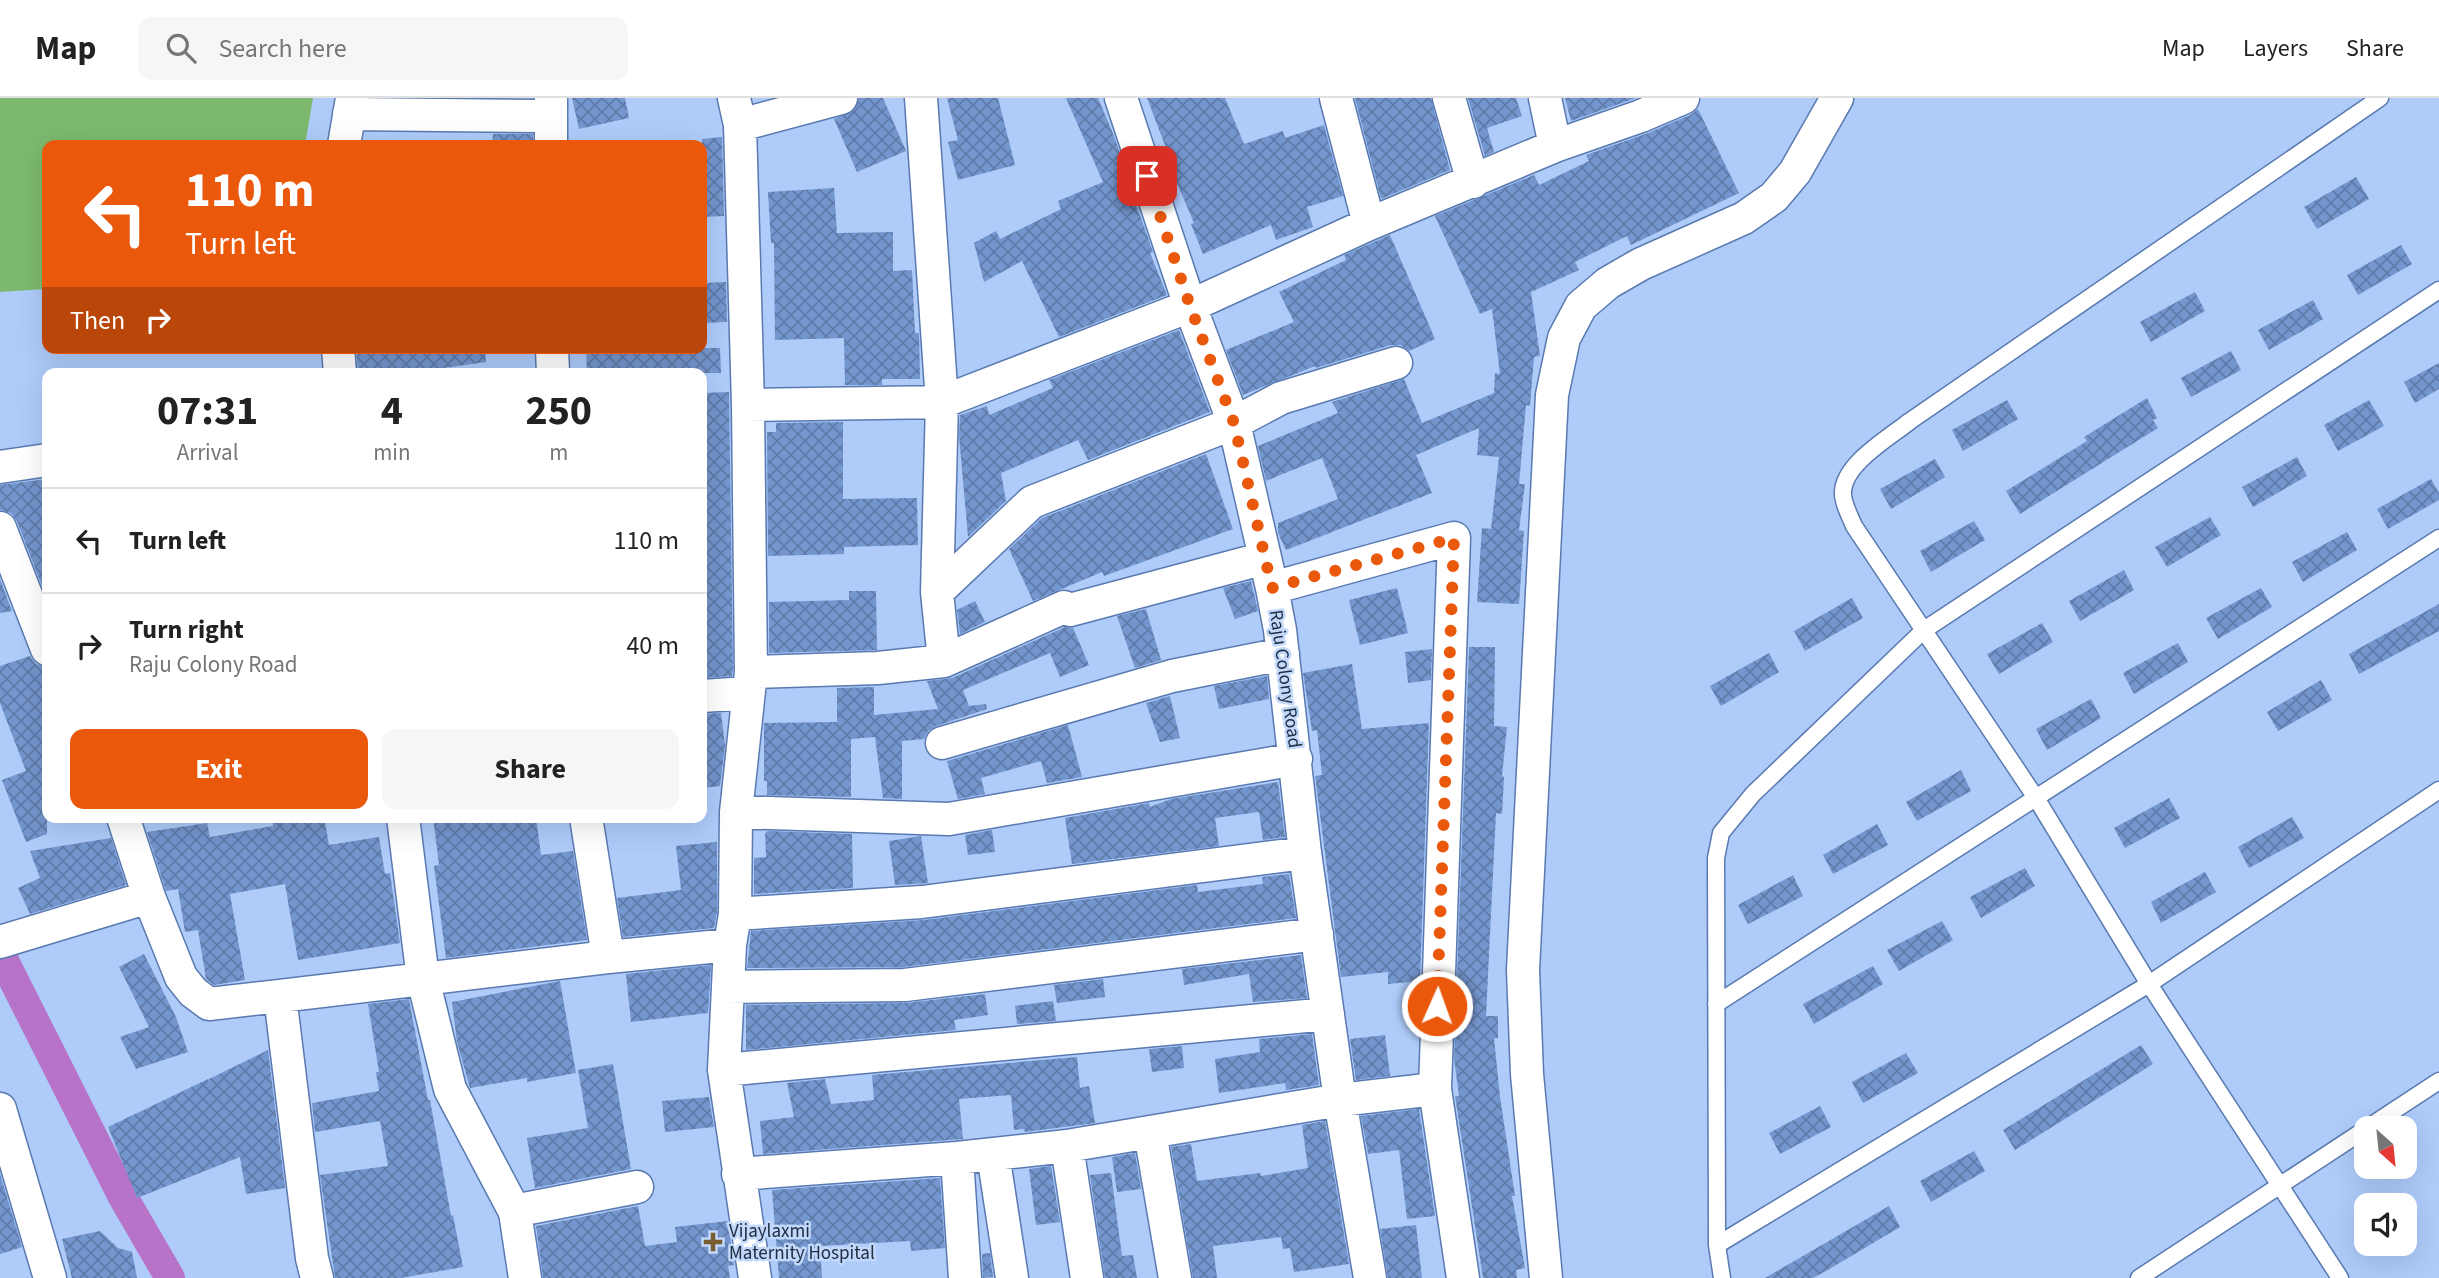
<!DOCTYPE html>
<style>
:root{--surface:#fff;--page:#f6f6f6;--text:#222;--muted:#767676;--line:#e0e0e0;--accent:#ea580c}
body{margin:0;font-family:"Source Sans 3",sans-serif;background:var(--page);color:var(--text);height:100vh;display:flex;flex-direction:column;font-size:26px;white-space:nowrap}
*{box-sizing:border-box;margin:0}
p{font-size:23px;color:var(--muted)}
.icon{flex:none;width:38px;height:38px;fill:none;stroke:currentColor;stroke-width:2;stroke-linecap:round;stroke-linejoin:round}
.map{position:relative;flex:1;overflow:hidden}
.sheet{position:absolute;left:42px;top:270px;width:665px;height:455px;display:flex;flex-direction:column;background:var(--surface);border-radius:14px;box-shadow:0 7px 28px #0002}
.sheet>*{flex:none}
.top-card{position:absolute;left:42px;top:42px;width:665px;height:214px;border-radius:14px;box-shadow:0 7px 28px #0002;background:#ea580c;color:#fff;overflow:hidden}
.needle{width:46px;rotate:153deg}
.controls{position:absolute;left:2354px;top:1018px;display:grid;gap:14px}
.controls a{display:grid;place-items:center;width:63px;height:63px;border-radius:14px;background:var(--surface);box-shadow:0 7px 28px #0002;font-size:35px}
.pin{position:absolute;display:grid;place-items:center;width:60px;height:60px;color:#fff;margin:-30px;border-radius:14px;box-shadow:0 4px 10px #0006}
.me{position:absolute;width:77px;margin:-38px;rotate:2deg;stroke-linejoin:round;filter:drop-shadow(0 0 5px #0008)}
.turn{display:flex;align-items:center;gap:24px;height:147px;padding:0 28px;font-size:32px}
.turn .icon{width:91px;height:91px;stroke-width:2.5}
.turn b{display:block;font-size:49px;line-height:60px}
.then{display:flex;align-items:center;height:66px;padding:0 28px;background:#0003;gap:14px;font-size:26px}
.eta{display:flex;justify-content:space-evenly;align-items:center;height:119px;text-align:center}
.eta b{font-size:42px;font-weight:700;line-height:49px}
.primary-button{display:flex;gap:14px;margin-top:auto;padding:14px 28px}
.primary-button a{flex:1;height:80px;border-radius:14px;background:var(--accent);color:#fff;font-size:28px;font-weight:700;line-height:80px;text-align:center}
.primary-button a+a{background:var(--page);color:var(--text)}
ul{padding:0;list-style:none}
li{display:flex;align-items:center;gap:21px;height:105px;padding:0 28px;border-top:2px solid var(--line)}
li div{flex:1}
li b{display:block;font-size:26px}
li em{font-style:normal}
header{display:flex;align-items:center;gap:42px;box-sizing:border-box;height:98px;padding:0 35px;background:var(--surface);border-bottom:2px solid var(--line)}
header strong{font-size:33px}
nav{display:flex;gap:38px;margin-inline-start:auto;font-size:24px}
.search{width:490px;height:63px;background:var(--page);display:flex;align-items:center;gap:18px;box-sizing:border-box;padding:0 24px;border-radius:14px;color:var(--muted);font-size:26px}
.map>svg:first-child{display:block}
.green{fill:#7cb96e}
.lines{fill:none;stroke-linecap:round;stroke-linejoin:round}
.canal{stroke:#b773c7;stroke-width:30}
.building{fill:url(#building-cross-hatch)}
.lane-casing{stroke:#597ab0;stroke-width:19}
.street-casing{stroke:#597ab0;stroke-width:35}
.lane{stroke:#fff;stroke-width:16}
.street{stroke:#fff;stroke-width:32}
.route{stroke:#ea580c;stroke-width:12;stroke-dasharray:0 21.6}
.poi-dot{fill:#775d2f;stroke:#c2d8fb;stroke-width:2.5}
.labels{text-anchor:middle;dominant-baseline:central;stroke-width:5;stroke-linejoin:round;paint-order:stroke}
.street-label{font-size:19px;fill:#202e44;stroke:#c2d8fb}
.poi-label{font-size:19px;fill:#202e44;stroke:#c2d8fb;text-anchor:start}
</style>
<header>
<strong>Map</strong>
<div class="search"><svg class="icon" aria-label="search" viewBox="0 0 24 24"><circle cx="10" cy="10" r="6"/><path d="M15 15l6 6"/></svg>Search here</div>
<nav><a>Map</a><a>Layers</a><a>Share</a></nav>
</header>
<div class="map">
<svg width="2439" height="1180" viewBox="0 0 2439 1180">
<defs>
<pattern id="building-cross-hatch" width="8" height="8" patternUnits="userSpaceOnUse" patternTransform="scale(1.75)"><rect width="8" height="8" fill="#7496ce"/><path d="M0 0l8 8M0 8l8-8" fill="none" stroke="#5f7ba9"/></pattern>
</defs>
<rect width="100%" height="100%" fill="#aecbfa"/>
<!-- green -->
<path class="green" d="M0 0H313L305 47H47V191L0 194Z"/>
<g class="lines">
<!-- canal -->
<path class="canal" d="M0 855 123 1099 170 1180"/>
</g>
<!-- building -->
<path class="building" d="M572 0H625L629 20 579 31Z
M859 0H883L906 53 857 74 834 21 853 13Z
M947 0H998L1015 67 958 82 948 44 958 42Z
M1066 0H1098L1114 38 1124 66 1119 68 1141 120 1153 154 1150 155 1167 197 1059 239 1022 163 984 184 974 145 996 133 1000 141 1061 111 1058 103 1103 84Z
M1147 0H1225L1244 46 1283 33 1285 40 1324 27 1343 98 1307 109 1313 129 1276 142 1271 127 1203 156 1191 126 1194 125 1168 64 1171 63Z
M1355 0H1431L1450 72 1381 101Z
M1468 0H1516L1522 18 1487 30 1494 54 1485 58Z
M1565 0H1636L1571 23Z
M1698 11 1739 95 1631 147 1627 138 1575 164 1579 172 1531 194 1540 258 1534 259 1530 308 1526 307 1519 386H1525L1519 432 1524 433 1519 506 1477 504 1482 430 1491 431 1499 359 1477 357 1479 330 1416 357 1432 395 1286 452 1278 435V425L1338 401 1322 360 1266 383 1258 348 1338 315 1332 304 1404 281 1422 325 1494 295 1495 275 1500 276 1492 211 1480 216 1435 118 1534 77 1539 87 1589 63 1586 57 1648 35 1690 17Z
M493 36H533V47H492Z
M722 39 724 118 702 119V41Z
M2356 79 2369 101 2317 131 2304 109Z
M834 90 837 135 893 134V173L912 172 915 235H919L920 281H882V287H845L844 240 775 242 774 145H771L768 94Z
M1390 137 1435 241 1409 253 1401 247H1391L1316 270 1315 268 1243 297 1226 252 1294 224 1279 194 1346 162 1344 157Z
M2401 147 2412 166 2358 197 2347 177Z
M726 184 727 224 702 225V185Z
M2195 194 2205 213 2151 244 2140 224Z
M2313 202 2323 221 2269 252 2258 232Z
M1179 232 1210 314 1088 362 1078 342 1001 375 1006 403 968 439 959 338 960 317 987 308 989 317 1053 290 1049 282Z
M356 250H485L486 264 409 275H358Z
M586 250H720L721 275H587Z
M2231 253 2241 272 2191 299 2181 280Z
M2439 265V291L2415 305 2404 284Z
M729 294 733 573 732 578 702 580V295Z
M2147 300 2157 320 2153 322 2158 330 2020 416 2006 393 2087 343 2084 339Z
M2007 302 2018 321 1963 353 1952 332Z
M2369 302 2384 328 2338 353 2324 327Z
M843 324V401L917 400 918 447 844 449V456L768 458 767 334H776V325Z
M1206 356 1233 431 1104 478 1102 474 1033 503 1009 451 1042 420Z
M2297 359 2307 378 2253 409 2242 389Z
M1935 361 1945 379 1891 411 1880 391Z
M47 381V501L17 423 11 415 0 412V387Z
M2431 381 2439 395V402L2388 431 2377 411Z
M2210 419 2221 437 2167 469 2155 449Z
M1974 423 1985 442 1931 474 1920 453Z
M2347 434 2357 452 2303 484 2292 464Z
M2124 472 2134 492 2080 523 2069 503Z
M0 481 12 513 0 515Z
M1251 483 1258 513 1235 521 1223 490Z
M1397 490 1408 535 1360 547 1349 502Z
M2261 490 2272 509 2218 541 2206 520Z
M849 493H876L877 552 769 555V504L849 502Z
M1852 500 1863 520 1805 553 1794 533Z
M975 503 985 524 960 536 957 512Z
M2439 506V533L2359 576 2349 556Z
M1146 511 1161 562 1135 570 1117 518Z
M2042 525 2053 544 1999 576 1987 556Z
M1065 529 1073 530 1089 567 1060 579 1050 555 963 592 969 608 986 606 987 611 936 628 928 633 924 641 902 643V701L883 700 875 639 851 641V699L767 697V683H764V625L837 624V590L874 589V617L938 611 927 583 952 580Z
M2178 545 2188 564 2134 596 2123 575Z
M1469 549H1495L1494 628 1507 629 1502 678 1504 679 1502 716 1496 715 1486 918H1498V940H1494L1500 999 1515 1098H1512L1525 1170 1516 1172 1517 1180H1483L1455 998H1459L1454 960Z
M1432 551 1431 582 1408 585 1405 554Z
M1769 555 1779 574 1721 608 1710 588Z
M30 558 36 566 47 569V736L26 744 2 682 26 673 0 605V568Z
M1352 566 1362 631 1429 625 1420 883 1388 886V874L1341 879 1315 678 1322 677 1317 632 1312 633 1303 575Z
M1267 578 1269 601 1219 611 1214 588Z
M2321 582 2332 602 2278 633 2267 614Z
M1170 598 1180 640 1160 644 1146 605Z
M2091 601 2101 620 2047 652 2036 631Z
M721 615 725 647 720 688 702 690V616Z
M1068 627 1082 679 1047 685 1041 663 981 680 985 696 958 701 947 663Z
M1961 672 1971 693 1917 723 1906 704Z
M1278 684 1285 739 1263 742 1259 714 1215 720 1219 748 1072 766 1065 720 1149 705 1150 709 1171 701Z
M2169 700 2180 720 2125 750 2114 730Z
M272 719H324L329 747 379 739 385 776 390 775 400 845 298 862 285 786 230 796 245 882 214 887 206 881 198 832 185 834 178 791 166 793 147 734 207 725 210 739 273 728Z
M433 719H536L541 757 573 753 587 842 446 860 434 768 439 767Z
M2292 719 2304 740 2249 770 2238 749Z
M1877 726 1888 747 1833 776 1823 757Z
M992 732 995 754 968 757 965 737Z
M768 733 852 736 853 790 754 796V760L766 759 765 735Z
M921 738 928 785 895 787 889 743Z
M111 740 126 787 30 816 18 790 40 780 30 753Z
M717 744V814L714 830 623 839 617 800 681 792 676 748Z
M2025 770 2035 788 1981 820 1970 799Z
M2205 774 2216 794 2161 825 2151 804Z
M1289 776 1296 820 904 869 747 870 751 833 924 822 1197 787 1198 794 1263 786 1262 779Z
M1793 777 1803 798 1748 826 1738 807Z
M1942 823 1953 842 1899 873 1887 852Z
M144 856 176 919 188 954 136 971 120 939 149 929 119 869Z
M1301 857 1307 900 1253 904 1249 876 1184 887 1182 871Z
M711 867 708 915 631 924 626 876Z
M1873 868 1883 886 1814 926 1803 906Z
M1103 881 1105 899 1057 905 1054 887Z
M560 883 576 975 527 984V980L470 990 457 944 452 904Z
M985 896 988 917 954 922 956 932 746 952V907L905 905Z
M409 901 428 1002H430L451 1118 453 1117 463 1169 401 1180H335L320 1077 388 1068 380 1023 315 1034 312 1005 379 993 376 974H379L368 906Z
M1053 903 1056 923 1017 926 1015 908Z
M1312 936 1319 987 1286 992 1285 985 1219 995 1215 961 1260 954 1259 941Z
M1385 937 1390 978 1356 982 1350 941Z
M2141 947 2153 966 2015 1052 2003 1032Z
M1182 948 1184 970 1152 974 1149 951Z
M268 952 285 1090 246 1096 240 1059 137 1100 108 1029 208 981 209 984V981Z
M1906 955 1918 975 1863 1005 1852 984Z
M1077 959 1080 990 1089 988 1095 1025 1025 1034 1024 1031 1014 1032 1011 997 959 1001 963 1041 763 1056 760 1023 794 1019 787 985 825 981 831 1006 874 1002 872 977Z
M613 966 631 1071 535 1090 527 1040 588 1030 578 972Z
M709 999 714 1029 665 1034 662 1003Z
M1820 1008 1831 1029 1780 1056 1769 1035Z
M1419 1011 1435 1118 1407 1121 1399 1052 1368 1056 1361 1018Z
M1325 1023 1349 1166 1294 1174 1290 1150 1283 1151 1281 1139 1213 1148 1217 1180H1193L1171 1049 1191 1046 1197 1083 1260 1075 1261 1078 1308 1070 1302 1027Z
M1974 1053 1985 1073 1931 1104 1920 1083Z
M1135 1055 1141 1091 1117 1094 1112 1059Z
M1051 1068 1060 1124 1036 1127 1029 1071Z
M1111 1075 1122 1158 1133 1157 1137 1180H1105L1090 1077Z
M0 1076 22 1149 0 1156Z
M940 1080 945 1150 911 1153 910 1143 820 1148 822 1180H779L772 1092Z
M638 1108 645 1148 677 1144 675 1129 728 1123 734 1167 728 1168 730 1180H543L536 1128Z
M1889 1108 1900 1129 1826 1173 1813 1180H1765Z
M1416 1127 1422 1180H1388L1380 1131Z
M100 1133 118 1150 132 1154 137 1180H72L62 1141Z
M990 1155 993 1179 983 1180 982 1156Z"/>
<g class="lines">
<defs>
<path id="lane" d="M1716 906 2439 440
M1717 1147 2149 886 2439 692
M1722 1180 1717 1147 1716 760 1721 735 1753 696 1924 532 2439 192
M2139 1180 2439 983
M2340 1180 2149 886 2036 700 1854 428C1850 418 1844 408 1843 397 1841 367 1889 340 1910 323L2380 0"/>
<path id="street" d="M734 0 740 27 748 307 751 574 736 714 735 816 730 847 724 972 755 1180
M921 0 942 304 937 494 944 563
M1121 0 1190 208 1234 325 1272 490 1280 532 1305 755 1340 1002 1370 1180
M1336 0 1369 126
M1449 0 1473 84
M1545 0 1555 48
M349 16 540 18
M740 27 841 0
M344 47 352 0
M551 47V0
M338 250 340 275
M552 250 553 275
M748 307 942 304 1190 208 1369 126 1555 48 1641 18 1683 0
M0 369 47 362
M0 430 47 551
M1272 490 1454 440 1435 991
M937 494 1032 404 1234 325 1281 300 1396 265
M751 574 878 570 944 563 1064 509 1070 512 1265 460
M702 598 747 595
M942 645 1172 578 1283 556
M736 714 949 721 1296 661
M403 719 423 881 450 991 515 1114 525 1180
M586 719 608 859
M149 799 181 879 193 894 209 906 280 898
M735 816 922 804 1305 755
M0 844 149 799 123 719
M728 889 905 887 1317 836
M724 972 1328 916
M0 1011 50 1180
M1150 1034 1175 1180
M1067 1048 1087 1180
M993 1056 1012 1180
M957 1060 965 1180
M738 1076 957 1060 1067 1048 1340 1002 1435 991 1463 1180
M514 1113 637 1089
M317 1180 312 1160 280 898 608 859 730 847
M1546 1180 1527 976 1523 872 1552 297 1564 240 1581 208 1608 185 1641 166 1744 120 1774 99 1795 74 1837 0"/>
</defs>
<!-- lane casing -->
<use href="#lane" class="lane-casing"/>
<!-- street casing -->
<use href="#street" class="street-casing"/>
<!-- lane -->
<use href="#lane" class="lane"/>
<!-- street -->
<use href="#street" class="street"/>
</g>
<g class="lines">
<!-- route -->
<path class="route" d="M1147 78 1190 208 1234 325 1272 490 1454 440 1437 908"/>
</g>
<!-- markers -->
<path class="poi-dot" d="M709.5 1133.5h7v7h7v7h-7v7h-7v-7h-7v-7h7z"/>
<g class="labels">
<!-- street labels -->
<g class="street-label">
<text transform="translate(1285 581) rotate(82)">Raju Colony Road</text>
</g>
<!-- poi labels -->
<g class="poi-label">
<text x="729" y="1133">Vijaylaxmi<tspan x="729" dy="22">Maternity Hospital</tspan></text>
</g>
</g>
</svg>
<div class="controls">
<a><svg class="needle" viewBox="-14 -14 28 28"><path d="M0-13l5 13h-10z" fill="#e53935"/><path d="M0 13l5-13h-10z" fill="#767676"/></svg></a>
<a><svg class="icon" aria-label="sound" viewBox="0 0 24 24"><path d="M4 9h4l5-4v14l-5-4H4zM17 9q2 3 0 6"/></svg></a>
</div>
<div class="pin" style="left:1147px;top:78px;background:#d93025"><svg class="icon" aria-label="arrive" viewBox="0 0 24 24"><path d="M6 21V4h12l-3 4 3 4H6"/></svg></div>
<svg class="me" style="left:1437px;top:908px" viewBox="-20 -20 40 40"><circle r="17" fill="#ea580c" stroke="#fff" stroke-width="3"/><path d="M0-11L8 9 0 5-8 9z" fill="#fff"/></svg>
<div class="top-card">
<div class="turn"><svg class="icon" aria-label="left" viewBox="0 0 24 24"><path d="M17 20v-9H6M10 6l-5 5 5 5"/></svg><div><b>110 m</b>Turn left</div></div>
<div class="then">Then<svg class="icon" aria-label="right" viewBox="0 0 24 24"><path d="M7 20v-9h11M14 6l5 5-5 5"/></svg></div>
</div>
<section class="sheet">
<div class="eta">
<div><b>07:31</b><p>Arrival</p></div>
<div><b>4</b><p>min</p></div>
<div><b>250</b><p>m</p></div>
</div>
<ul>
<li><svg class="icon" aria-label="left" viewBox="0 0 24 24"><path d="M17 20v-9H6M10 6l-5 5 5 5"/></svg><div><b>Turn left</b></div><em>110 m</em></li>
<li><svg class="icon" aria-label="right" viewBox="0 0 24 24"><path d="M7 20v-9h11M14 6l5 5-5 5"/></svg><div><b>Turn right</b><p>Raju Colony Road</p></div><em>40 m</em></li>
</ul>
<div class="primary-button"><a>Exit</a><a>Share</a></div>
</section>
</div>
